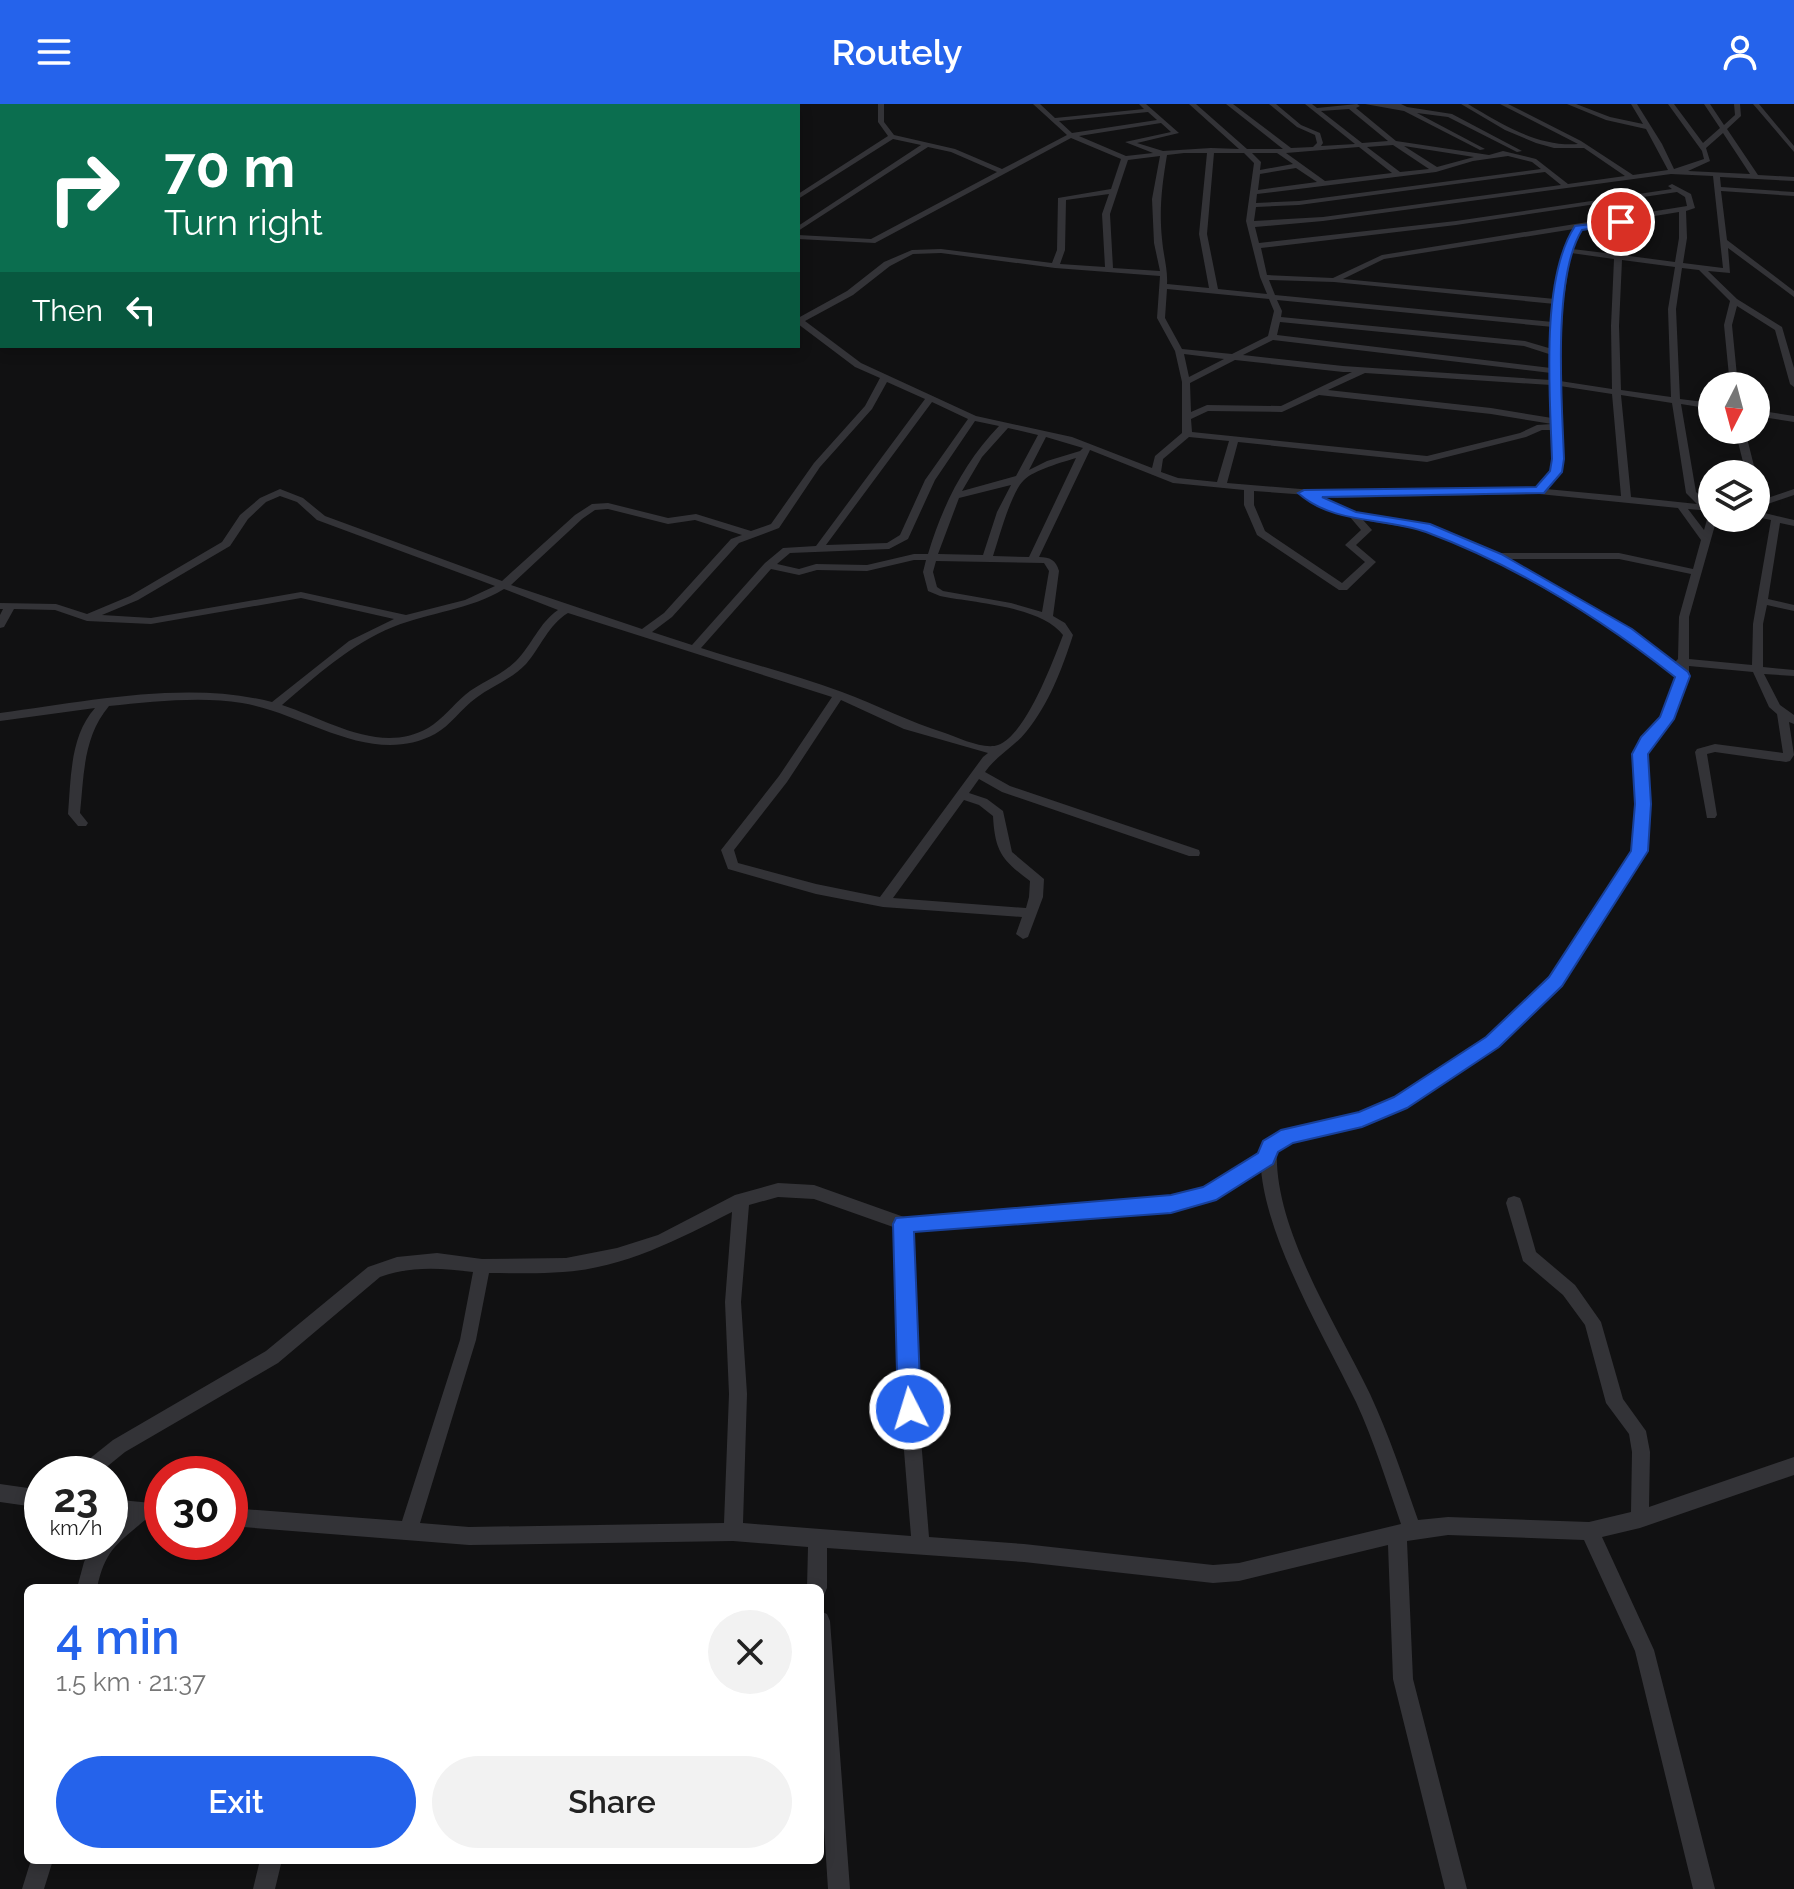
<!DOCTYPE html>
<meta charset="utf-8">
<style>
:root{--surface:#fff;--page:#f2f2f2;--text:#222;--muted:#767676;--accent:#2563eb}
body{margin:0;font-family:Raleway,sans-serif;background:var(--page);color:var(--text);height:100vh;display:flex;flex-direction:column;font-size:30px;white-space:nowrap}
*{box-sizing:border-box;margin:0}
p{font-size:26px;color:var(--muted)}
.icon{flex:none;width:44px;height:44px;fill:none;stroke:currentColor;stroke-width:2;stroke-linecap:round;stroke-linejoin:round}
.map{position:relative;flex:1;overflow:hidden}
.details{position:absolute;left:24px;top:1480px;width:800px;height:280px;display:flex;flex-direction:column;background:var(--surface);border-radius:12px;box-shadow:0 4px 12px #0003}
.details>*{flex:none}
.banner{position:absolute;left:0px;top:0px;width:800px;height:244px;box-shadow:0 4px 12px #0003;background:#0b6e4f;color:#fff;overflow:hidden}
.needle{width:52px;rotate:186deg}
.fabs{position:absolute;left:1698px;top:268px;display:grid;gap:16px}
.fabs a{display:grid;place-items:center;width:72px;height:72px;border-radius:50%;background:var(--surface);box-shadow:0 4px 12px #0003;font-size:40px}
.speed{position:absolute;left:24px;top:1352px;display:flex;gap:16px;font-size:40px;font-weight:700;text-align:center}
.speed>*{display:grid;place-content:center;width:104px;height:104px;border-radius:50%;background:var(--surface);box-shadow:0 4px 12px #0003;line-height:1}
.speed small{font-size:20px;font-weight:400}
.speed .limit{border:12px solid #d22;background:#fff;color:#111}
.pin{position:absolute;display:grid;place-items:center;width:68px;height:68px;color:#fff;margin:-34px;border:4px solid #fff;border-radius:50%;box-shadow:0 2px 8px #0007}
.me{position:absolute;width:88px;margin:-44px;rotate:355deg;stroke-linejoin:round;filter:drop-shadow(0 0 6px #0008)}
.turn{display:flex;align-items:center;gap:28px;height:168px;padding:0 32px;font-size:36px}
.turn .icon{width:104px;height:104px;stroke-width:2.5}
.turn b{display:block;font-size:56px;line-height:68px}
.then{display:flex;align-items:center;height:76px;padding:0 32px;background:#0003;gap:16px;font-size:30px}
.round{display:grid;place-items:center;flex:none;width:84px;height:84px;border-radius:42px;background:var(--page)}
.summary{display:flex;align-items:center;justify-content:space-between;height:136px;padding:0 32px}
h1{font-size:48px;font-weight:600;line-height:60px;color:var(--accent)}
.button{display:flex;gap:16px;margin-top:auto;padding:16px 32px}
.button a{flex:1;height:92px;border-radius:48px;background:var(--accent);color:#fff;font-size:32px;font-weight:600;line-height:92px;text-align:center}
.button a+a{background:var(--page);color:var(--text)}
header{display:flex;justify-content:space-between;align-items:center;height:104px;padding:0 32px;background:var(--accent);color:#fff;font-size:36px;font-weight:600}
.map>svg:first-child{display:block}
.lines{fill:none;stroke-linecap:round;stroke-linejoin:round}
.street{fill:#333337;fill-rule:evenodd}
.route{fill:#2563eb;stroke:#184099;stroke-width:2}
</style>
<header><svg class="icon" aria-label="menu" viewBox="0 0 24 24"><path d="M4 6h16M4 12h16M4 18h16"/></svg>Routely<svg class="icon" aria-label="person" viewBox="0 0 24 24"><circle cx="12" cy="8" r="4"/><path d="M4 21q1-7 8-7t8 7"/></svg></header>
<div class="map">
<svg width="1794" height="1785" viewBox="0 0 1794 1785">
<rect width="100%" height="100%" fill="#111112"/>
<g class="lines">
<!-- street -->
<path class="street" d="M228 0H235L236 2H229Z
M878 0H884V18L894 31 955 45 1002 65 1067 31 1033 0H1040L1055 14 1144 5 1139 0H1146L1179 29 1137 39 1163 47 1211 44 1239 45 1189 0H1196L1247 45H1283L1226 0H1233L1291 44 1313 43 1317 39 1315 31 1297 23 1269 0H1276L1301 21 1320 29 1323 39 1321 42 1355 40 1305 0H1312L1317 4 1357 0 1360 2 1356 4 1396 37 1489 51 1503 47 1536 55 1568 80 1625 72 1584 44H1554L1536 39 1505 26 1461 0H1468C1501 20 1538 43 1578 40L1500 0H1508L1581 37 1633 71 1668 66 1646 25 1606 16 1567 0H1576L1610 13 1643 20 1631 0H1637L1662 40 1674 65 1704 55 1702 47 1668 0H1674L1703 39 1720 24 1704 0H1710L1724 21 1735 11 1734 0H1740L1741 12 1727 25 1758 71 1794 73V77L1720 73 1721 83 1794 88V92L1721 87 1727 136 1794 187V193L1728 144 1730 169 1708 167 1737 195 1782 223 1794 264V283L1790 280 1775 226 1737 202 1732 221 1738 282H1730L1724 221 1730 197 1699 166 1682 164 1676 205 1680 295 1712 299V305L1681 300 1696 388 1712 401V407L1688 405 1704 426 1708 412 1717 414 1689 513V555L1752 561 1753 520 1771 416 1756 413V407L1794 416V422L1780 419 1768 495 1794 501V507L1767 501 1763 520V563L1794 566V572L1764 570 1780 601 1794 611V620L1789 618 1794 651 1790 657 1786 658 1715 648 1707 650 1717 711 1715 714H1707L1695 648 1697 645 1715 640 1783 649 1777 610 1769 603 1753 568 1689 562V572L1673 615 1652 638 1646 650 1649 700 1646 747 1560 882 1497 942 1406 1002 1362 1021 1292 1037 1277 1046C1273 1124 1337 1221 1370 1290 1389 1331 1403 1373 1418 1416L1448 1413 1589 1418 1631 1408 1632 1348 1629 1330 1606 1299 1585 1221 1563 1191 1523 1157 1506 1099 1508 1094 1514 1092 1520 1094 1522 1099 1536 1148 1575 1181 1601 1218 1623 1295 1646 1327 1650 1348 1649 1403 1794 1353V1371L1640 1424 1602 1433 1654 1546 1715 1785H1693L1635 1547 1584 1436 1448 1431 1407 1437 1413 1575 1467 1785H1445L1393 1575 1388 1441 1239 1477 1213 1479 1024 1458 827 1444V1484L824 1491 820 1492V1484H807L808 1443 733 1437 469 1441 230 1422V1404L402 1417 460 1236 473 1168C440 1164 411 1162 380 1173L278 1259 125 1348 98 1370H75L78 1364 113 1336 266 1247 368 1163 397 1153 437 1149 482 1155 566 1154 617 1144 658 1131 735 1091 778 1079 814 1081 904 1113 1171 1093 1205 1084 1262 1049 1265 1039 1283 1028 1359 1009 1396 994 1487 934 1550 874 1634 747 1637 700 1634 650 1643 633 1662 614 1677 573 1623 530 1491 454 1423 426 1363 416 1372 426 1356 441 1376 458 1347 486H1339L1257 431 1244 401V386L1173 379 1090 346 1039 453C1050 453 1056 456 1059 467L1053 512 1065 519 1073 531C1062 565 1049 600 1026 628 1014 643 996 652 985 668L1010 682 1199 746 1200 749 1199 752H1189L1002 688 979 675 969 689 987 695 1003 707 1012 748 1044 775 1043 793 1028 833 1023 835 1016 830 1022 813 883 803 816 790 728 765 721 746 779 672 832 593 568 509C548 521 541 543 526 560 512 575 492 582 476 594 461 605 451 621 435 630 371 664 305 609 242 599 199 592 152 598 109 602 83 633 84 671 80 709L88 719 86 722H78L68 710C71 674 70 632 95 604L0 617V609C86 598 186 576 272 598L349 537 394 515 301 494 151 520 87 517 55 506 14 505 4 523 0 524V511L3 505H0V499L56 500 87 510 130 492 222 438 240 411 260 394 280 385 303 394 325 412 502 477 575 411 592 400 608 399 668 414 696 410 751 427 771 420 814 359 865 302 880 274 855 263 798 220V214L847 187 884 158 912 146 941 145 1052 159 1057 146 1058 94 1111 85 1121 55 1071 34 875 139 798 135V131L871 135 997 68 951 48 928 43 798 127V122L921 41 893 35 798 95V90L888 32 878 18ZM1349 5 1388 37 1362 39 1321 7ZM1148 8 1157 16 1072 29 1059 17ZM1161 19 1171 28 1125 38 1153 49 1126 52 1079 32ZM1723 29 1750 70 1688 67 1710 57 1706 44ZM1393 41 1429 65 1400 68 1367 43ZM1404 42 1474 53 1437 63ZM1359 43 1392 69 1325 77 1286 49ZM1184 49H1207L1199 130 1209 184 1167 180C1168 165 1163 150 1162 135 1159 105 1162 81 1167 51ZM1214 49H1244L1254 59 1246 117 1260 173 1267 190 1218 185 1207 130ZM1252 49H1277L1293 60 1260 66 1261 58ZM1160 52 1152 95 1154 139 1160 167 1113 164 1110 110 1128 56ZM1508 52 1532 58 1541 65 1299 97 1256 99 1257 90 1436 68 1473 57ZM1296 64 1317 78 1258 86 1260 70ZM1545 68 1561 81 1323 113 1254 117 1256 103 1299 101ZM1671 70 1713 72 1723 164 1683 159 1687 134 1686 107 1695 104 1691 90 1672 80 1668 82 1672 85 1456 117 1259 139 1255 123 1323 117ZM1677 88 1685 93 1687 102 1382 151 1333 174 1267 171 1261 144 1456 121ZM1109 90 1102 110 1105 163 1060 160 1065 146 1066 96ZM1679 108V134L1675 158 1622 151 1624 117ZM1617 118 1614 150 1572 145 1581 124ZM1574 125 1565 144 1555 195 1343 175 1384 155ZM941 149 1055 164 1160 172 1157 214 1175 247 1182 278V329L1155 352 1152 364 1072 333 976 312 861 259 805 217 853 191 890 162 913 150ZM1571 149 1614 155 1611 222 1612 285 1560 277 1563 201ZM1622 156 1675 163 1668 205 1671 293 1621 286 1619 222ZM1269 176 1334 178 1555 200 1553 218 1275 191ZM1167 185 1269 195 1274 207 1268 232 1232 250 1182 245 1165 214ZM1277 196 1553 223 1552 245 1525 237 1281 213 1282 207ZM1280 218 1524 242 1552 251 1551 264 1277 231ZM1273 236 1551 269V276L1343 262 1243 251ZM1184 250 1224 255 1189 273ZM1235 256 1343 268H1352L1281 302 1207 301 1191 308 1190 279ZM1365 269 1551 281 1552 314 1491 304 1328 286ZM887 278 925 295 816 442 783 444 765 459 692 541 652 528 672 513 739 439 779 424 820 363 872 305ZM1560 282 1612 290 1621 392 1546 385 1561 368 1563 355ZM1319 291 1491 310 1552 320 1537 321 1520 329 1427 352 1192 328 1191 315 1208 307 1282 308ZM1621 291 1672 299 1686 389 1697 400 1631 393ZM932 298 968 315 925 376 900 431 887 439 826 441ZM975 317 999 322C964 358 942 403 928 450H914L867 461 816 460 799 465 777 460 790 449 889 445 908 435 935 376ZM1008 324 1038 331 1016 372 962 387 982 353ZM1542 326H1552C1553 357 1558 360 1536 384L1337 388 1227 379 1238 338 1427 358 1526 333ZM1046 333 1083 344 1080 347 1047 357 1029 366ZM1189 333 1229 337 1217 378 1178 374 1161 368 1163 355ZM1076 354 1029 453 993 452C999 434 1011 388 1024 376 1034 366 1063 358 1076 354ZM1011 381 997 408 983 451 938 450 959 394ZM1254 387 1308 391 1309 395 1350 413 1361 426 1345 441 1365 458 1342 479 1265 427 1254 401ZM1539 390 1678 404 1701 436 1693 465 1619 449H1497L1429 421 1354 408 1319 392 1337 394ZM280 392 297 398 317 416 495 482 465 496 406 511 301 488 151 514 102 511 138 496 230 442 248 415 266 398ZM608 405 668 420 695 416 742 431 731 435 664 509 642 525 511 481 582 415 595 406ZM1507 455H1619L1691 470 1679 513 1678 555 1675 558 1678 562 1631 526ZM914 456H926L923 468 928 487 940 492C973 499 1042 502 1063 531 1053 557 1026 631 998 641 984 646 959 634 945 629 909 618 877 601 842 588 796 571 748 559 701 544L771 465 799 471 817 466 867 467ZM936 457 1044 459 1049 467 1042 508 1011 499 943 487 937 483 933 468ZM504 485 558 506C539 519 532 541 516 557 501 572 481 578 465 591 452 602 443 615 428 624 380 651 328 616 282 601 316 572 351 540 393 523 430 508 470 506 504 485ZM841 596 904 625 988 649 983 653 880 793 816 780 738 759 734 746 787 678ZM964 696 979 701 993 712C995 748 1002 756 1030 777L1029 793 1026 804 893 794ZM1261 1065C1267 1137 1324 1232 1356 1298 1374 1337 1387 1379 1401 1420L1239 1459 1213 1461 1024 1440 929 1433 914 1249 912 1126 1171 1107 1215 1095ZM778 1093 814 1095 896 1124V1249L911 1432 743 1419 747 1290 741 1198 749 1101ZM732 1108 725 1198 729 1290 724 1419 469 1423 420 1419 476 1236 489 1169C514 1169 539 1170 563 1168 624 1164 679 1135 732 1108Z
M1365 0H1401L1407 3 1452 10 1522 47 1517 48 1448 13 1417 9 1485 45 1480 46 1404 7Z
M1753 0H1759L1794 42V48Z
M0 88H2V93H0Z
M0 104H2L0 109Z
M1756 306 1794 312V318L1756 312Z
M1735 326H1745L1756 370H1746Z
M1794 385V391L1756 404V398Z
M0 1380 42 1386V1404L0 1398Z
M110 1395 162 1400V1418L145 1416C117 1440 105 1446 97 1484H77L84 1458 95 1438H110V1422L120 1414 110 1413Z
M820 1507 827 1510 830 1517 850 1785H828L820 1662Z
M31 1756H53L44 1785H22Z
M260 1756H282L275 1785H253Z"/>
</g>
<!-- route -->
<path class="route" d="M1624 116V120L1582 126C1552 174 1562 298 1564 355L1562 368 1544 389 1322 393 1356 408 1430 420 1501 450 1632 525 1688 568 1690 572 1674 615 1648 650 1651 700 1648 747 1562 882 1499 943 1407 1004 1362 1023 1293 1039 1278 1048 1273 1060 1216 1096 1171 1109 914 1128 921 1305 918 1312 910 1315 902 1312 898 1305 893 1120 896 1114 1171 1091 1203 1083 1258 1049 1263 1037 1281 1026 1359 1008 1394 993 1486 933 1549 873 1631 747 1635 700 1632 650 1641 633 1660 613 1675 573C1600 514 1515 461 1426 428 1384 413 1334 421 1298 389L1304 386 1536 383 1550 367 1552 355C1550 291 1540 175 1575 122Z"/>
</svg>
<div class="fabs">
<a><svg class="needle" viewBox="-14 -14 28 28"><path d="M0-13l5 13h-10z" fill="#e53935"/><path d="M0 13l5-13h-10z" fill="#767676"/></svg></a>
<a><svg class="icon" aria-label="layers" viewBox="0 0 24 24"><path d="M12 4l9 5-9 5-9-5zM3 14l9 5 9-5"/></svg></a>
</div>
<div class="speed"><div>23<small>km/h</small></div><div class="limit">30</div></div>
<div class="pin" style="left:1621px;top:118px;background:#d93025"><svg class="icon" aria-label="arrive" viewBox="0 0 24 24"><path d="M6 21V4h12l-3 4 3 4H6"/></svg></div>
<svg class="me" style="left:910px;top:1305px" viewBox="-20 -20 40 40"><circle r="17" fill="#2563eb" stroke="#fff" stroke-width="3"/><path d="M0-11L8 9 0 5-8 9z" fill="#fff"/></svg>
<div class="banner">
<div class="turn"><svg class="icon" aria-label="right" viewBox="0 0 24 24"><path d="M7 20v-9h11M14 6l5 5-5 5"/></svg><div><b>70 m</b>Turn right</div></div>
<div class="then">Then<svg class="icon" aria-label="left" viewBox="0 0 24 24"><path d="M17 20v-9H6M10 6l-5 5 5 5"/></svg></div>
</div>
<section class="details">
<div class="summary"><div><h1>4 min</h1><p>1.5 km · 21:37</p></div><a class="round"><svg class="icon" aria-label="close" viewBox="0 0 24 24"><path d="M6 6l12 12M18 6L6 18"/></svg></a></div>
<div class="button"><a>Exit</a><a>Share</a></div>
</section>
</div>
